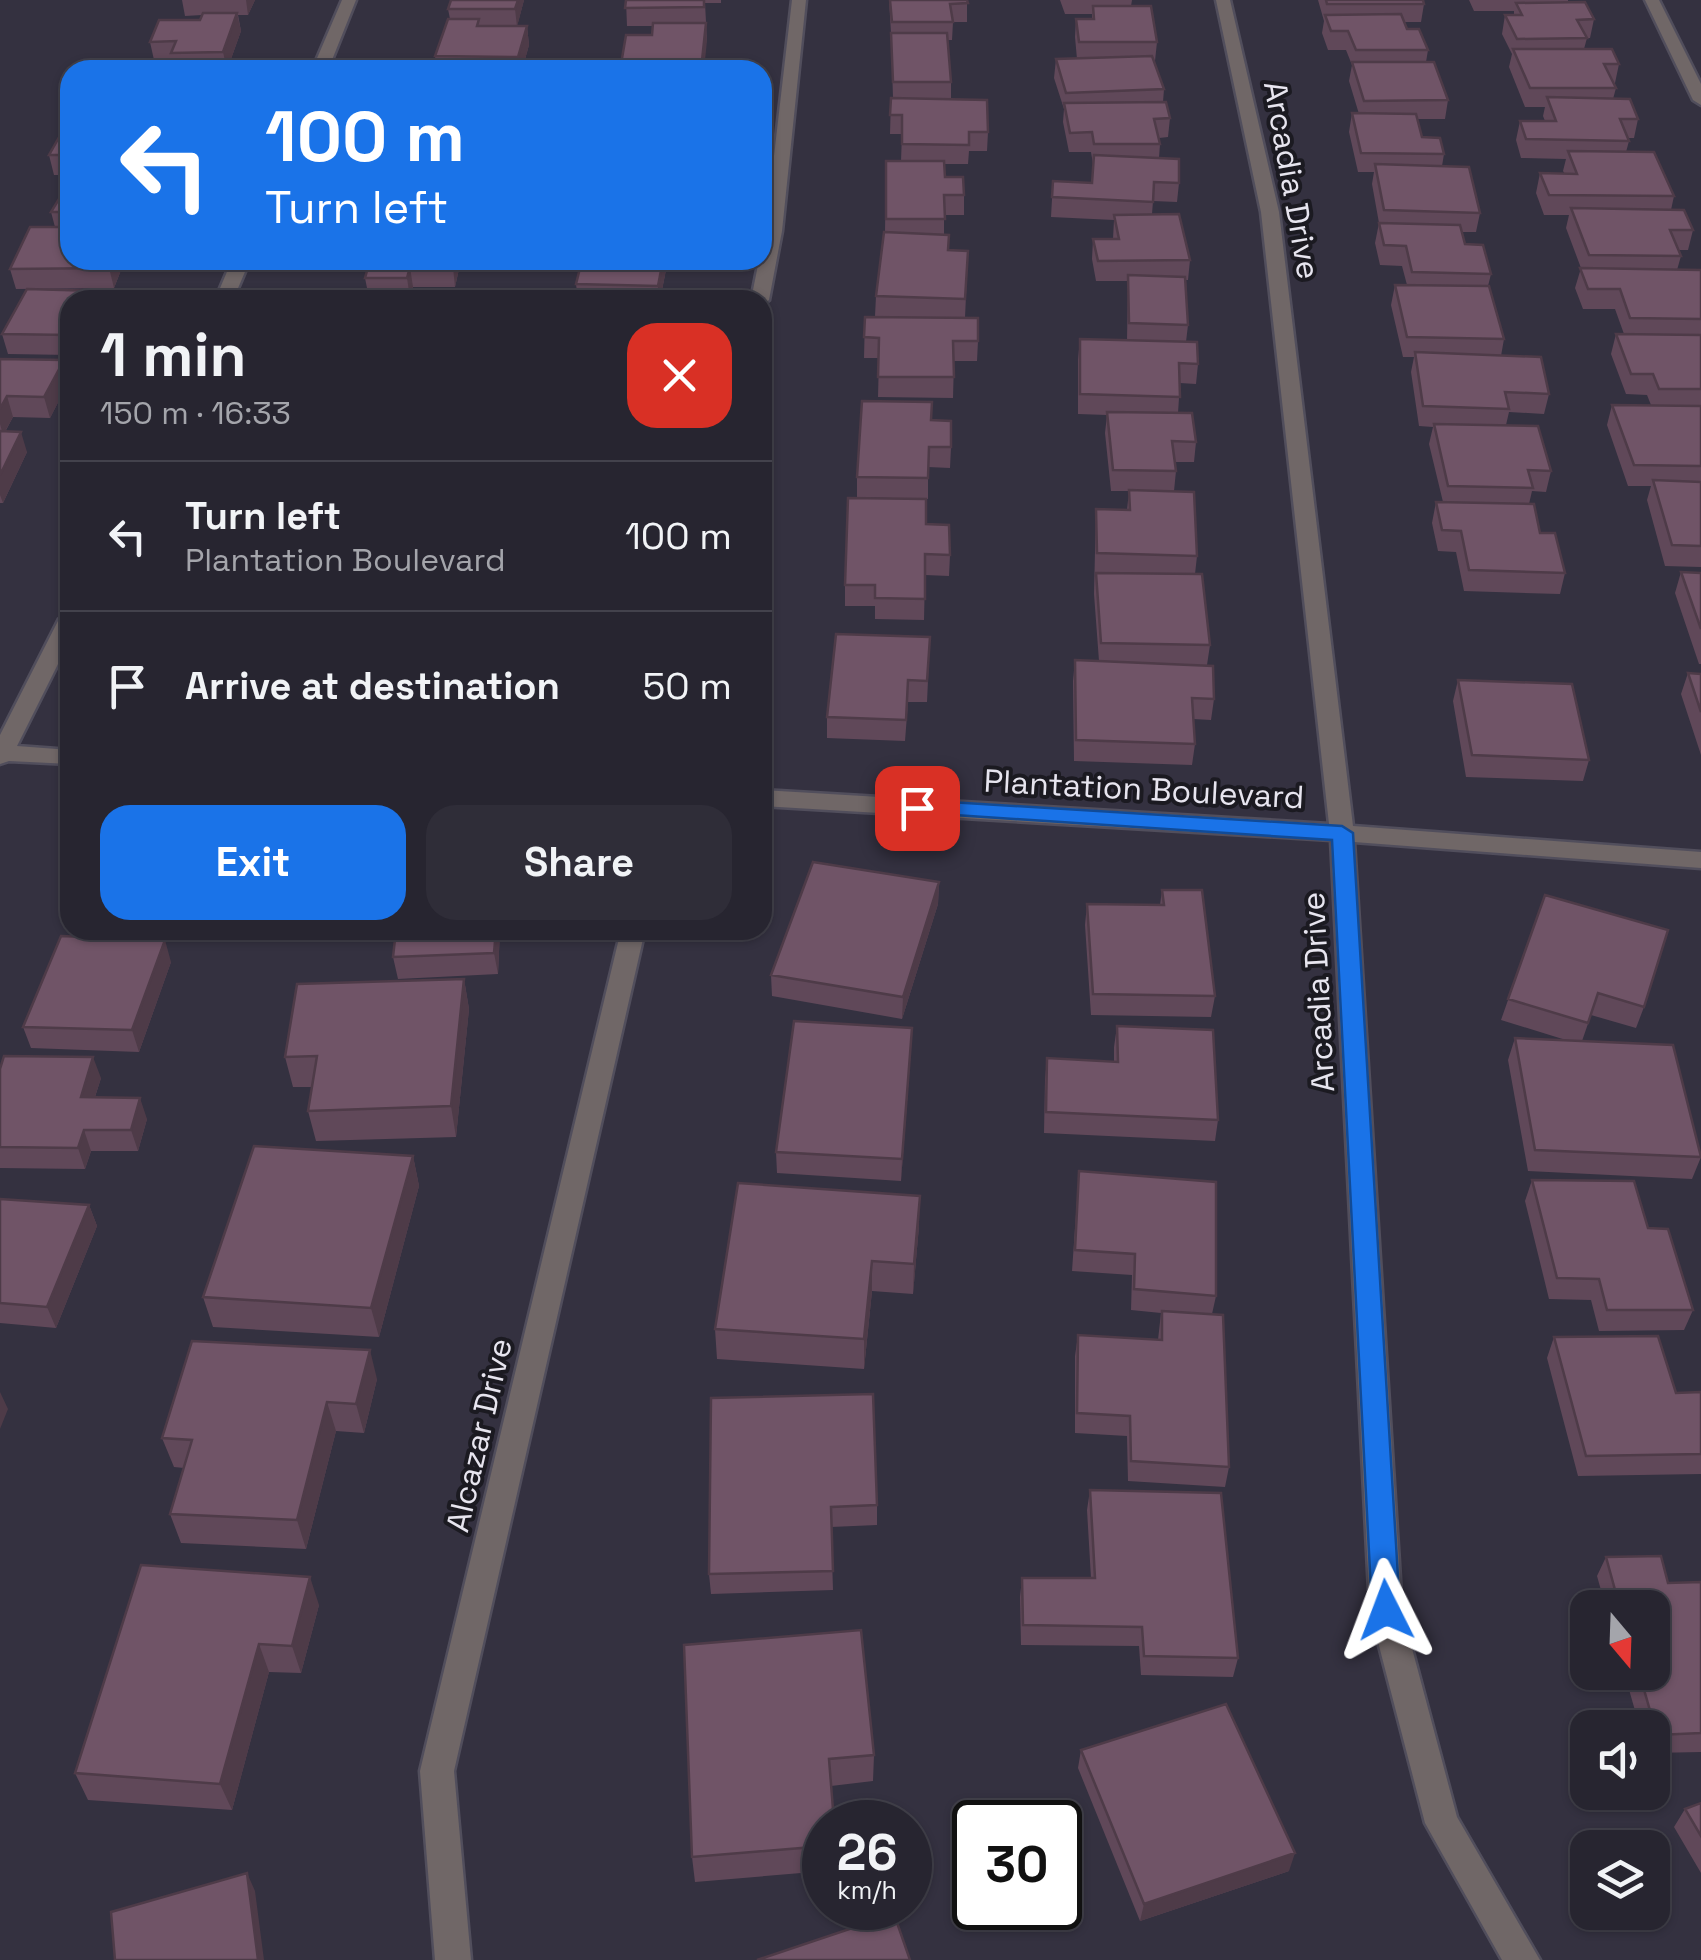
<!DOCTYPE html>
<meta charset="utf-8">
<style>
:root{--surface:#272530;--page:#2f2d38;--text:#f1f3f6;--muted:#a4a5ab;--line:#43424c;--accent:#1a73e8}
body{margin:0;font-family:"Space Grotesk",sans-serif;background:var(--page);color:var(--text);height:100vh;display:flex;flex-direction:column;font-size:38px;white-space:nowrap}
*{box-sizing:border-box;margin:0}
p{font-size:32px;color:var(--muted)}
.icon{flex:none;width:55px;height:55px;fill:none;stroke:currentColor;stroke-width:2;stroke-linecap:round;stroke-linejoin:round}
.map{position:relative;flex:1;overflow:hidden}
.side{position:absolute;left:60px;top:290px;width:712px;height:650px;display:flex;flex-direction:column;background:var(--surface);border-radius:30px;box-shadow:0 2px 8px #0004,0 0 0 2px var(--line)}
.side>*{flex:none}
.top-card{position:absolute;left:60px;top:60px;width:712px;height:210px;border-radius:30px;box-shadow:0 2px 8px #0004,0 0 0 2px var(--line);background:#1a73e8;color:#fff;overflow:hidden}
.needle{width:65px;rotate:161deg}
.tools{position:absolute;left:1570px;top:1590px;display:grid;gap:20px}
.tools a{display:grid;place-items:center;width:100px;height:100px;border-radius:20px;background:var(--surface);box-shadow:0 2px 8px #0004,0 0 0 2px var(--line);font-size:50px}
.speed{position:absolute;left:802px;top:1800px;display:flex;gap:20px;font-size:50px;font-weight:700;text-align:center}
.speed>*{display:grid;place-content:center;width:130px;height:130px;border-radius:50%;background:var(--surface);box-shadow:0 2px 8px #0004,0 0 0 2px var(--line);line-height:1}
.speed small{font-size:25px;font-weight:400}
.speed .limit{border:5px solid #111;border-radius:15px;background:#fff;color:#111}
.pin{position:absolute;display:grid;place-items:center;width:85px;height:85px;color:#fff;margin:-42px;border-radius:20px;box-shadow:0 5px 15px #0006}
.me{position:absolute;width:110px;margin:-55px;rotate:357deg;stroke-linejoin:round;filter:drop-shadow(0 0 8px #0008)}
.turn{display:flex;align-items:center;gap:35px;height:210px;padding:0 40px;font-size:45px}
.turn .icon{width:130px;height:130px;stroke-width:2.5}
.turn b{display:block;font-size:70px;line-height:85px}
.round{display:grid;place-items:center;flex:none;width:105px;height:105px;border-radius:30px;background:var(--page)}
.summary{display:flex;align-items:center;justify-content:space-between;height:170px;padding:0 40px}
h1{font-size:60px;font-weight:600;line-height:75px}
.primary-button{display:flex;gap:20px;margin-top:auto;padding:20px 40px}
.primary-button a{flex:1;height:115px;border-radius:30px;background:var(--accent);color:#fff;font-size:40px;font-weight:600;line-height:115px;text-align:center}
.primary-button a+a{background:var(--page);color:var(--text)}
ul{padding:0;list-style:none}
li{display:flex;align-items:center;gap:30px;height:150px;padding:0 40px;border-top:2px solid var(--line)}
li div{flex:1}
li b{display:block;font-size:38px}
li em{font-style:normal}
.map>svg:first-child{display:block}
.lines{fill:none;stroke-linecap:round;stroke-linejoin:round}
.street-casing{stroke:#514e5c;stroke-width:5}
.street{fill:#706767;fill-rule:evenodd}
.wall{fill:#604859}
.shaded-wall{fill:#4e3b48}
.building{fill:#705467;stroke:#4e3b48;stroke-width:2.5}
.route{fill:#1a73e8;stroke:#114b97;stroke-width:2.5}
.labels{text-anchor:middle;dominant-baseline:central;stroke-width:8;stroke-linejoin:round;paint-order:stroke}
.street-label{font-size:32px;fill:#e7e5ef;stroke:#1b1a21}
</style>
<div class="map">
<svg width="1701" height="1960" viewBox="0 0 1701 1960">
<rect width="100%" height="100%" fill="#343140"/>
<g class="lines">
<defs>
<path id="street" d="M342 0H356L328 70H312Z
M792 0H806L782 231 769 300 762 305V300H751L759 260H762Z
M1216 0H1230L1279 212 1353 826 1701 852V868L1354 842 1402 1611 1457 1817 1540 1960H1502L1425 1823 1370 1611 1331 840 762 806V790L1329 824 1261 212Z
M1645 0H1659L1701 84V105L1693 100Z
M232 260H250L233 300H215Z
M70 612V640L17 746 70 750V764L9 761 0 764V735L59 619Z
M621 930H645L454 1771 471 1960H435L420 1771Z"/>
</defs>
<!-- street casing -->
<use href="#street" class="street-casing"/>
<!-- street -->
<use href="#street" class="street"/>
</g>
<!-- wall -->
<path class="wall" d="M182 0H255L248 15H238L241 31 227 70H148L173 63V60H154L150 42 200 20 202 15 185 16Z
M451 0H524L517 26H527L529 45 522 70H425L436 65 435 56 450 19 448 9Z
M626 0H721V3H705L707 41 652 35 653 26H627Z
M889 0H967V22H953L952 40H948L951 82V99L988 132 987 151H969L968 164H944L945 177 964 195V215H944V235L949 250 968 251 965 318 978 341 977 361H954L953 398 878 397 879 358H864L865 317 938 318 875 316 876 296 885 232 886 161H901L902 134H890L891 98H893L891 33Z
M1060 0H1132L1131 6 1157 42 1155 61H1153L1164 89 1163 102 1170 118 1168 137 1159 138 1160 144 1159 158 1179 183 1177 202 1153 201 1152 214 1190 260 1188 280H1186L1188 325 1186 342 1198 364 1196 384 1180 383 1178 413 1196 442 1194 462H1175L1176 471 1174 491 1197 556 1195 574 1210 645 1207 665 1214 699 1211 720 1193 719 1195 744 1192 765 1074 761 1073 681 1075 660 1099 661 1094 594 1096 509 1127 510 1129 491H1111L1105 433 1107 415 1078 414V359L1080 339 1127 340 1128 281H1096L1092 259 1093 239H1113L1114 220 1051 217 1053 181 1092 183 1093 164 1091 152H1069L1063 122 1064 109 1054 78 1056 59H1077L1075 37 1076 19H1092V14H1065Z
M1318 0H1423L1424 4 1421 22H1405L1407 29 1428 50 1426 62 1448 100 1445 119H1417L1422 137 1444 154 1442 166 1480 213 1476 232H1462L1465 244 1491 274 1488 286 1504 339 1501 356 1549 394 1544 414 1509 412 1506 425 1551 471 1546 492 1532 491 1529 504 1540 533 1565 573 1560 594 1464 591 1456 552 1438 551 1432 523 1436 502H1443L1429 444 1433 427 1419 426 1411 372 1414 357H1403L1391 305 1395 285H1407L1402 266 1380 265 1375 243 1379 223 1372 184 1374 172H1358L1349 132 1352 113 1359 114 1349 81 1352 65 1346 50H1328L1322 33 1324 21Z
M1469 0H1568V3L1594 19 1590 38H1587L1584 49 1619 64 1615 83H1613L1616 88 1613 99 1638 119 1634 138H1628L1629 141 1626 152 1674 196 1671 210 1693 230 1688 250H1679L1681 256 1677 270 1701 271V567L1665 566 1647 500 1651 486H1628L1607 425 1612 405H1651L1647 395 1626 394 1611 354 1616 334H1624L1615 309H1583L1575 288 1581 268 1566 228 1569 215H1544L1536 193 1540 173 1565 174 1563 171 1566 159 1521 158 1516 140 1520 121H1545L1543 116 1545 107H1525L1509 67 1512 54 1502 34 1505 15H1514V11H1474Z
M70 118V175H54L49 155Z
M70 181V260H125L114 288 16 289 10 269 55 227 51 212Z
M370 260H461L455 287H413L410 298H392V300H336L368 293 365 278Z
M668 260 660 300H578L576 284Z
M27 289 97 291 99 300H70V355L8 354 2 334Z
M0 359 64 360 69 381 50 418 13 417 5 432 27 452 3 503H0Z
M931 420 951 447 950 468 928 467V499L857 497V477Z
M926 524 950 555 949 576 925 575 924 620 875 619V606H845V585Z
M1681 572 1701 573V664H1699L1675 593Z
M930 637 927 702H908L905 741 827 738V717Z
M1688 673 1701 674V755L1681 694Z
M1458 680 1589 760 1583 781 1466 777 1453 701Z
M939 882 938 904 902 1019 772 996 771 975Z
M1162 890 1215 996 1211 1017 1091 1015 1085 925 1087 904 1160 905Z
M1545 895 1644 1007 1636 1028 1591 1015 1582 1041 1701 1157 1692 1179 1528 1171 1508 1060 1515 1038 1569 1041 1501 1020Z
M88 930H161L158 936 89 932Z
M363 930H500L498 974 398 979 393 957 396 932 364 934Z
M171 962 139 1052 31 1048 23 1027Z
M464 979 469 1009 456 1137 316 1141 308 1111 312 1087H293L285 1057Z
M1117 1026 1218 1120 1215 1141 1044 1133 1045 1080 1047 1058 1114 1062V1047Z
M911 1049 901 1181 777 1173 776 1152Z
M0 1069 101 1078 95 1097 147 1119 138 1151H91L85 1169 0 1168Z
M413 1156 419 1186 379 1337 213 1327 203 1297Z
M1079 1171 1216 1296 1212 1314 1229 1467 1225 1487 1128 1481 1127 1436 1075 1433V1356L1078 1335 1158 1340 1161 1313 1131 1310 1132 1275 1072 1271Z
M1532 1180 1648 1228 1693 1310 1684 1330 1599 1331 1591 1300 1549 1299 1525 1201Z
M0 1199 89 1205 97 1226 56 1328 0 1323Z
M919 1226 913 1294 872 1291 864 1369 717 1359 715 1329Z
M1554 1337 1676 1393 1701 1392V1474L1578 1476 1547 1358Z
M377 1379 364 1433 336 1431 306 1549 181 1543 170 1514 184 1468 174 1467 162 1438Z
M711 1398 877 1505V1525L831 1527 833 1590 711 1594 709 1574Z
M1090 1490 1238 1658 1233 1677 1141 1675 1139 1646 1021 1645 1020 1597 1022 1578H1091L1087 1510Z
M1606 1557 1668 1583 1701 1582V1752L1652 1753V1728H1640L1624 1672H1652V1608H1606L1597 1576Z
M141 1565 319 1605 301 1673 269 1672 232 1810 88 1800 75 1773Z
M684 1645 874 1755 873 1781 831 1786 825 1822V1871L695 1882 692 1857Z
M1081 1750 1289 1871 1140 1921 1078 1768Z
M1701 1803V1873L1674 1827 1685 1809Z"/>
<!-- shaded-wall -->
<path class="shaded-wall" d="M246 0H255L248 15Z
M518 0H524L517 27 515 9Z
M237 13 241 31 227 70 223 52Z
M706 23 707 41 704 70H701Z
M527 26 529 45 522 70H520L518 57Z
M112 260H125L114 288 109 268Z
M454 260H461L455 287 453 267Z
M663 260H668L660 300H658V286Z
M410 267 413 287 410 298 407 278Z
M64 360 69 381 50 418 44 397Z
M7 396 13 417 3 435 0 424V409Z
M21 432 27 452 3 503 0 495V475Z
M939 882 938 904 902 1019 903 997Z
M496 930H500L498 974 494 953Z
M165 940 171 962 139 1052 132 1030Z
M464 979 469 1009 456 1137 451 1106Z
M912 1028 911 1049 901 1181 902 1159Z
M93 1057 101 1078 88 1118 81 1097Z
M140 1098 147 1119 138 1151 131 1130Z
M84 1130 91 1151 85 1169 78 1148Z
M413 1156 419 1186 379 1337 371 1308Z
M920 1196 919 1226 913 1294 914 1264Z
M89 1205 97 1226 56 1328 47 1307Z
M872 1261V1291L864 1369V1339Z
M370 1350 377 1379 364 1433 356 1404Z
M0 1392 8 1409 0 1429Z
M327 1402 336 1431 306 1549 297 1520Z
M310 1577 319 1605 301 1673 292 1646Z
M259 1644 269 1672 232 1810 220 1784Z
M1295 1853 1289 1871 1140 1921 1144 1904Z
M247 1873 255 1891 264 1960H258Z"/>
<!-- building -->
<path class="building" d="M451 0H518L515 9H448Z
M626 0H704V7L625 8Z
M890 0H967L968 3 950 4 953 22H892Z
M1326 0H1423L1424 4H1327Z
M1585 2 1594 19 1577 20 1587 38 1517 39 1505 15H1522L1516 3Z
M1093 6H1151L1157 42H1079L1076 19H1094Z
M203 13H237L223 52 171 53 176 41 150 42 159 20H200Z
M1401 14 1407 29H1419L1428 50H1356L1348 31H1331L1325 15Z
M448 19H479L477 26H527L518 57 435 56Z
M653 23H706L701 70H620L626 35H652Z
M891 33H947L951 82H893Z
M1513 49H1612L1619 64H1604L1616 88H1530Z
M1152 56 1164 89 1066 93 1056 59Z
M1352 62H1434L1448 100 1364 101Z
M152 63H213L210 70H148Z
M427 65 515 66 514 70H425Z
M1547 97 1630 99 1638 119H1620L1629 141 1526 139 1520 121H1556Z
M891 98 987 100 988 132H969V145L902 144V115H890Z
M1166 102 1170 118 1154 119 1160 144H1094L1092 132 1070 133 1064 103Z
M1352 113 1416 114 1422 137 1440 138 1444 154 1361 153Z
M70 118V155H49Z
M1568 151 1654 152 1674 196 1549 195 1540 173 1577 174Z
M1094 155 1179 159V183L1154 182 1153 202 1052 197 1053 181 1092 183Z
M886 161H944L945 177H963L964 195H944L945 219H886Z
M1375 164 1469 167 1480 213 1384 210Z
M70 181V212H51Z
M1571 208 1684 210 1693 230H1670L1681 256 1589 255Z
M1179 214 1190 260 1098 261 1093 239H1119L1114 215Z
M1379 223 1460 225 1465 244 1483 245 1491 274 1412 272 1406 246 1384 245Z
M30 227H70V260H112L109 268 10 269Z
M884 232 949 235 948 250 968 251 965 299 876 296Z
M370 260H454L453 267H410L407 278H365Z
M582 260H663L658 286 576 284Z
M1580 268 1701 270V319L1630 318 1620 289H1588Z
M1128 275 1185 277 1188 325 1129 323Z
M1395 285 1489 286 1504 339 1407 337Z
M27 289 97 291 92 300H70V335L2 334Z
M338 292 391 293 389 300H336Z
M590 297 654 299 589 300Z
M865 317 978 318V341H953L954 377H878L879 338 864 337Z
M1616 334 1701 335V389H1659L1653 374H1631Z
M1080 339 1197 342 1198 364 1179 363 1180 397 1080 394Z
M1415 352 1541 357 1549 394 1505 392 1509 409 1423 406Z
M0 359 64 360 44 397 7 396 0 409Z
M862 401 932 402 931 420 951 421V447H929L928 478 857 477Z
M1612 405 1701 406V466L1634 465Z
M1107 412 1192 413 1196 442 1172 441 1176 471 1113 470Z
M1434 424 1538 426 1551 471 1528 470 1533 488 1448 486Z
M0 431 21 432 0 475Z
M1653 480 1701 482V546L1672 545Z
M1129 490 1194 492 1197 556 1097 553 1096 509 1130 510Z
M848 498 926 499V524L949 525 950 555 925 554V599L875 598V585H845Z
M1436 502 1534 504 1540 533H1555L1565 573 1469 570 1461 531 1442 530Z
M1681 572 1701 573V629Z
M1096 573 1202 574 1210 645 1101 643Z
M836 634 930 637 927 681 908 680 906 720 827 717Z
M1075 660 1213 666 1214 699 1192 698 1195 744 1076 740Z
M1688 673 1701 674V712Z
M1458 680 1572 684 1589 760 1472 755Z
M813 862 939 882 903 997 771 975Z
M1162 890H1202L1215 996 1093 994 1087 904 1164 905Z
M1545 895 1668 930 1644 1007 1598 993 1588 1023 1508 999Z
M396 930H496L494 953 393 957Z
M61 936 165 940 132 1030 23 1027Z
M464 979 451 1106 308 1111 317 1056 285 1057 297 984Z
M794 1021 912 1028 902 1159 776 1152Z
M1117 1026 1213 1030 1218 1120 1046 1112 1047 1058 1118 1062Z
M1515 1038 1673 1045 1701 1157 1535 1150Z
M4 1056 93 1057 81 1097 140 1098 131 1130H84L78 1148 0 1147V1069Z
M254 1146 413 1156 371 1308 203 1297Z
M1079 1171 1216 1182V1296L1134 1289 1135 1254 1075 1250Z
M1532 1180 1634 1181 1648 1228 1668 1229 1693 1310H1607L1599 1279 1557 1278Z
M738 1183 920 1196 914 1264 872 1261 864 1339 715 1329Z
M0 1199 89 1205 47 1307 0 1303Z
M1162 1311 1223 1315 1229 1467 1131 1461 1130 1416 1077 1413 1078 1335 1162 1340Z
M1658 1336 1676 1393 1701 1392V1454L1586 1456 1554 1337Z
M192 1341 370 1350 356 1404 327 1402 297 1520 170 1514 192 1440 162 1438Z
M873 1394 877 1505 831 1507 833 1571 709 1574 711 1398Z
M1090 1490 1221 1493 1238 1658 1144 1656 1142 1627 1023 1625 1022 1578H1095Z
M1661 1556 1668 1583 1701 1582V1733L1657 1735 1639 1672H1652V1608H1620L1606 1557Z
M141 1565 310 1577 292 1646 259 1644 220 1784 75 1773Z
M861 1630 874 1755 829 1759 834 1822H825V1846L692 1857 684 1645Z
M1226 1704 1295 1853 1144 1904 1081 1750Z
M1701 1803V1836L1685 1809Z
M247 1873 258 1960H115L111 1912Z
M894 1914 910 1960H757Z"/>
<!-- route -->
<path class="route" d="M917 800 1342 826 1353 833 1400 1610 1396 1620 1386 1624 1376 1620 1372 1610 1332 840 910 812V803Z"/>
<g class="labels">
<!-- street labels -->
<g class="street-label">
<text transform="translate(1292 180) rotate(80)">Arcadia Drive</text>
<text transform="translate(1144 789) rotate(3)">Plantation Boulevard</text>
<text transform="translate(1318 992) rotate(-93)">Arcadia Drive</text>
<text transform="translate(479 1435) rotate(-77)">Alcazar Drive</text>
</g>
</g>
</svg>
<div class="tools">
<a><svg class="needle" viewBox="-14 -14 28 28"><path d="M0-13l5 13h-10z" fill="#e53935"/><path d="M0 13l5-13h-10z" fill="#a4a5ab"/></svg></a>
<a><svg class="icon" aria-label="sound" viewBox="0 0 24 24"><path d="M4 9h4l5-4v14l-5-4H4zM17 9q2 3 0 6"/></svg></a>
<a><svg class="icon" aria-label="layers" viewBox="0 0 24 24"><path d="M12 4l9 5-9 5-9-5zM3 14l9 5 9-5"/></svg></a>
</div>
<div class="speed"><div>26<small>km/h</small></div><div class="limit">30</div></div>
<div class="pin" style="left:917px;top:808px;background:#d93025"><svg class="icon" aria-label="arrive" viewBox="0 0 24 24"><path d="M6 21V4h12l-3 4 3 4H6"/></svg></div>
<svg class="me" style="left:1386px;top:1610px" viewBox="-20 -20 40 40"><path d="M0-17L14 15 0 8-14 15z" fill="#1a73e8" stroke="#fff" stroke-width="4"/></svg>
<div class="top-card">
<div class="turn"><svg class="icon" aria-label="left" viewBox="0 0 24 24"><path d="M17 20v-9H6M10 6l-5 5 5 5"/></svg><div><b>100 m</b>Turn left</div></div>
</div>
<section class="side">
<div class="summary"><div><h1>1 min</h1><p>150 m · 16:33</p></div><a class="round" style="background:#d93025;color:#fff"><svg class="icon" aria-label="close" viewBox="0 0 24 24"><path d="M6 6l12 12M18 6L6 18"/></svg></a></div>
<ul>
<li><svg class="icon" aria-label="left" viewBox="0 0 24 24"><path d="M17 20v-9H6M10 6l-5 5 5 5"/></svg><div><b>Turn left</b><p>Plantation Boulevard</p></div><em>100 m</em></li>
<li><svg class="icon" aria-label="arrive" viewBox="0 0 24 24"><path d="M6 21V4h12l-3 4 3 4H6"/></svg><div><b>Arrive at destination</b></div><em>50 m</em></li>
</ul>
<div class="primary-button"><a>Exit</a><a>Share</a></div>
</section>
</div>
